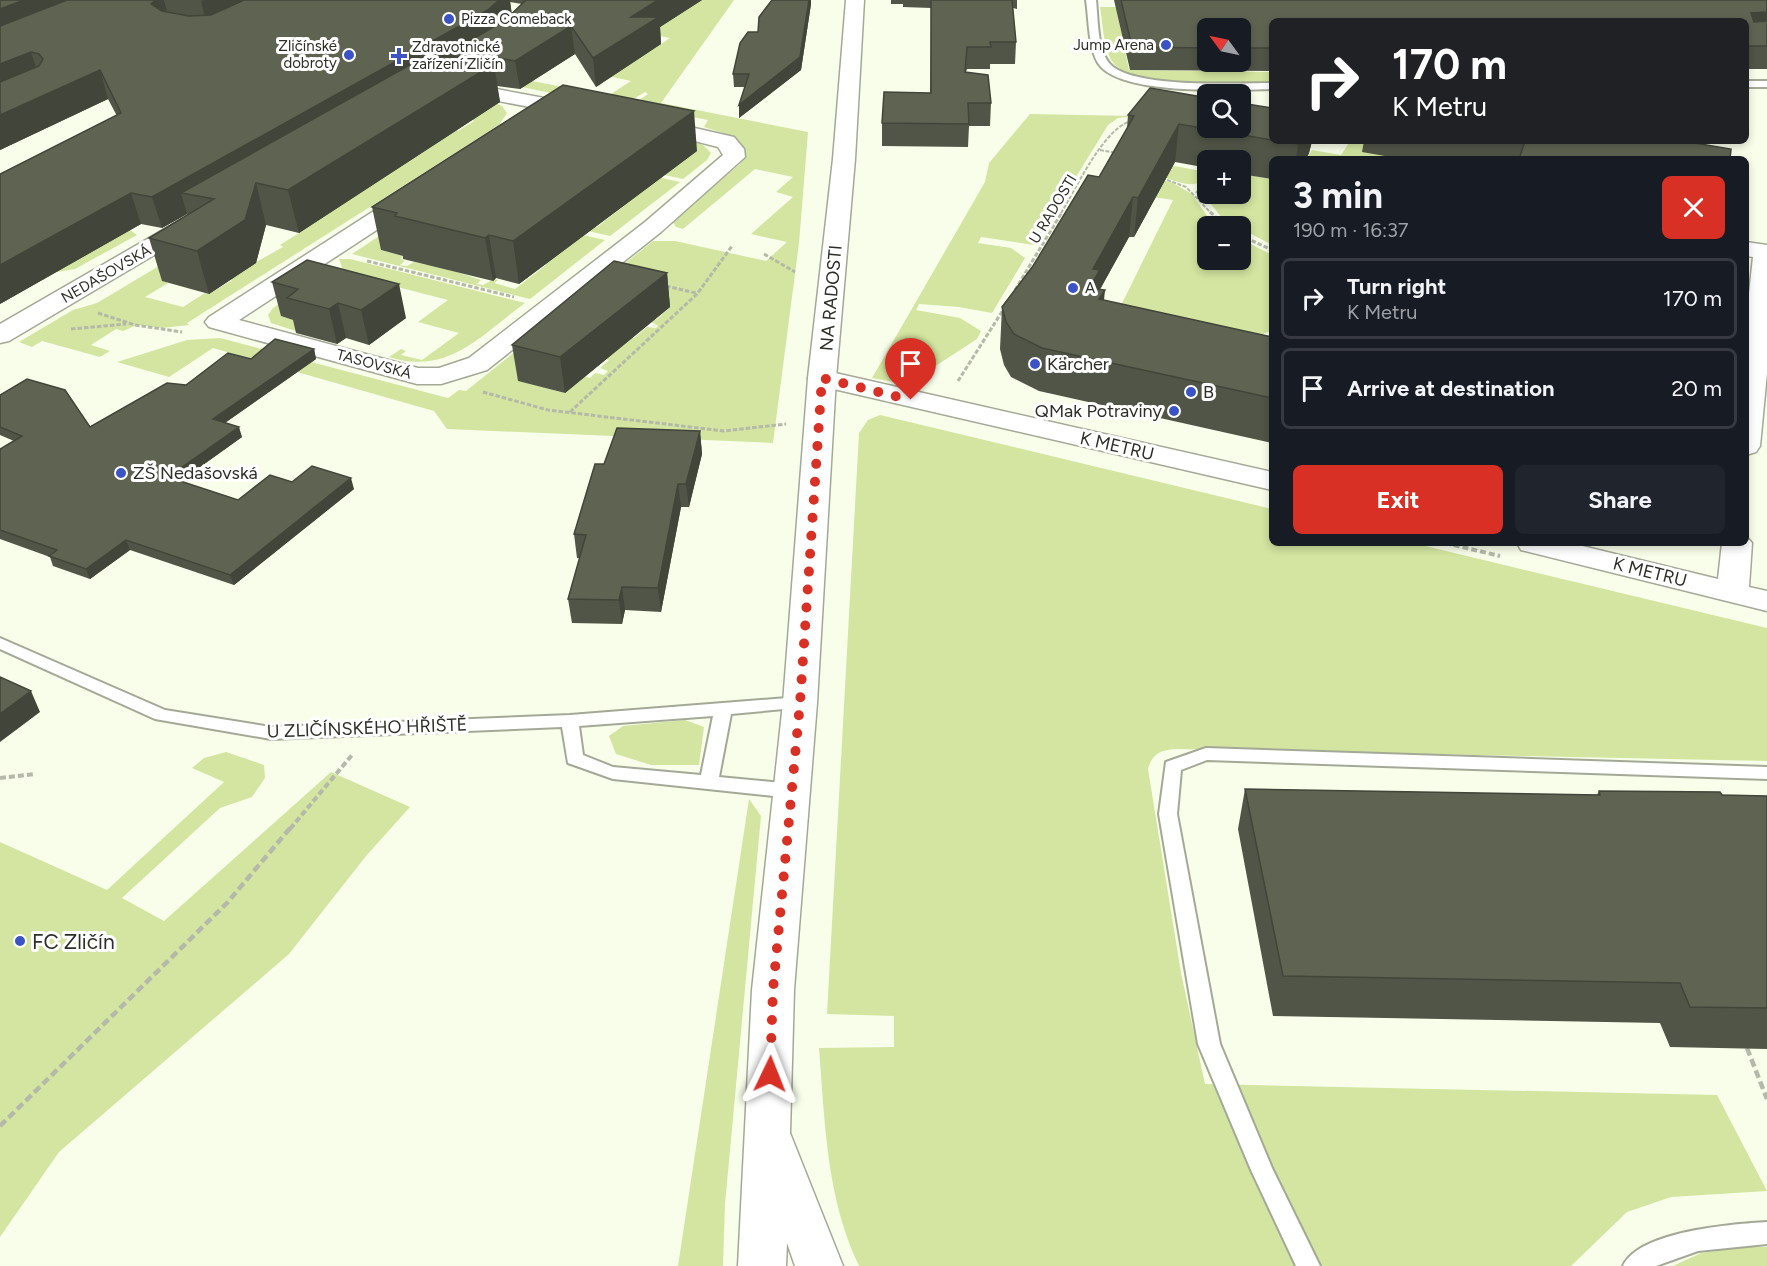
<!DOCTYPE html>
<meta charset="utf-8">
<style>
:root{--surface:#171b24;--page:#20242c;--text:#f1f3f6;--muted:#9ea1a6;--line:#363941;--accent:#d93025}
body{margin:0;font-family:Figtree,sans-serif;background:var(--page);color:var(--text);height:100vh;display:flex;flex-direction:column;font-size:22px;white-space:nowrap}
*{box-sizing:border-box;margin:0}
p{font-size:20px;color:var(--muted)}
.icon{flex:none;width:33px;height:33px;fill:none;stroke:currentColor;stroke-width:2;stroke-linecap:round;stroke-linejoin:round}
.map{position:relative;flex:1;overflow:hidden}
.panel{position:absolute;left:1269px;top:156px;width:480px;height:390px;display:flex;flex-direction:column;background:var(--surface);border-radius:9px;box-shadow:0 3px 9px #0003}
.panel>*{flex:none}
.hud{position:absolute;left:1269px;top:18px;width:480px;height:126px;border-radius:9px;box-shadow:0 3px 9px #0003;background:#202124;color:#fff;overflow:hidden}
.needle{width:39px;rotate:303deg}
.tools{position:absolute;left:1197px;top:18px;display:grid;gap:12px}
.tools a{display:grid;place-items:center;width:54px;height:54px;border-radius:9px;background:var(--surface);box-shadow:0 3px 9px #0003;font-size:30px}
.pin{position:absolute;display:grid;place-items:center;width:51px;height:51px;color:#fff;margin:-62px -26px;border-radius:50% 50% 50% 0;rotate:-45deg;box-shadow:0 0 6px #0007}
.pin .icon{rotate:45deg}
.me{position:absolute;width:66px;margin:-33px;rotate:2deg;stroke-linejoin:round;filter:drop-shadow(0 0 4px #0008)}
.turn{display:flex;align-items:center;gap:21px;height:126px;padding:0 24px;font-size:27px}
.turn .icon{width:78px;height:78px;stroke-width:2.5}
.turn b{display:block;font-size:42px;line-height:51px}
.round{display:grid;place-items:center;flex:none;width:63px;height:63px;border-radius:9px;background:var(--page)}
.headline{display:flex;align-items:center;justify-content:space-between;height:102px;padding:0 24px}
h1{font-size:36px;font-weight:700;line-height:45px}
.action{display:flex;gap:12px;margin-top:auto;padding:12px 24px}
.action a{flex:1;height:69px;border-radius:9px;background:var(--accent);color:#fff;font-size:24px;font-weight:700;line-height:69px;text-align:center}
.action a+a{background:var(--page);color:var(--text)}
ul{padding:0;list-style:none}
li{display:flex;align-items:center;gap:18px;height:81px;margin:0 12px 9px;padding:0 12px;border:3px solid var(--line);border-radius:9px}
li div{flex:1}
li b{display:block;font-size:22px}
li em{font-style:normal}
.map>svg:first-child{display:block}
.green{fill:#d3e5a0;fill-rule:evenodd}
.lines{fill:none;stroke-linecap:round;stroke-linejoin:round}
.lane-casing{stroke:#a4a997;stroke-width:4}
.street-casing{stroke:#a4a997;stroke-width:3}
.secondary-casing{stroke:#a4a997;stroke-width:3}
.path-far3{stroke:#b4b9a9;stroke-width:2;stroke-dasharray:4 1.5;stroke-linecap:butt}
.path-far2{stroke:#b4b9a9;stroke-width:3;stroke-dasharray:4.5 2;stroke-linecap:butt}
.path-far1{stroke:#b4b9a9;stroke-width:4;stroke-dasharray:6 3;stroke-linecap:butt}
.path{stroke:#b4b9a9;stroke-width:4.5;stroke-dasharray:8 4;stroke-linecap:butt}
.lane{fill:#fff;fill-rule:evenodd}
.street{fill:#fff;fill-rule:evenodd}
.secondary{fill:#fff;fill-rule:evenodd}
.wall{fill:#515547;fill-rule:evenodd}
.shaded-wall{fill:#424539}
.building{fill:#5e6352;stroke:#424539;stroke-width:1.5}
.route{stroke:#d93025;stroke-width:10;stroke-dasharray:0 18}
.poi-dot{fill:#3c53c6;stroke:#fff;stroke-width:2}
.labels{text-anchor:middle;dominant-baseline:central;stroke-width:6;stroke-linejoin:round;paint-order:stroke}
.far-poi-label{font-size:15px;fill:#2c2f27;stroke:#fff;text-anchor:start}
.far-street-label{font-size:15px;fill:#2c2f27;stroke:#fff}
.street-label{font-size:18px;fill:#2c2f27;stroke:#fff}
.poi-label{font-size:18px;fill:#2c2f27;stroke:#fff;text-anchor:start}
.near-poi-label{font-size:21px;fill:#2c2f27;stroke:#fff;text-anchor:start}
</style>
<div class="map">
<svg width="1767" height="1266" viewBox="0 0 1767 1266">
<rect width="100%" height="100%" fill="#f9feea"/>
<!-- green -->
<path class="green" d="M574 0H615L683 12 701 0H734L661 103 808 132 799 243 773 443 447 429 434 411 213 348 169 377 117 362 187 340 220 338 448 398 459 390 466 391 653 241H675L766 261 787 242 751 234 793 197 776 192 793 177 755 169 683 229 676 227 672 221 740 164C753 139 723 133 704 127L708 120 632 105 648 94 645 92 620 107 502 83 485 74 486 66C505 53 510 50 533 53L500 75 574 89 578 92 608 96 631 81 608 76 628 61 532 38 530 33 555 11 576 13 545 32 624 49 649 52 670 38 649 34 667 21 647 17 650 15ZM618 295 669 308 657 319 650 321 658 326 656 328 647 327 634 338 629 337 604 358 609 360 600 368 608 371 604 375 595 373 590 378 584 376 565 393 519 381Z
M1100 7H1116L1129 70 1272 72V83C1240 85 1129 90 1112 61 1103 47 1103 23 1100 7Z
M491 101 502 106 507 113 499 125 187 323 189 325 162 328 137 325 123 331 116 329 91 345 110 351 100 357 42 341 32 347 19 342 73 310 97 303 432 103ZM453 103 474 121 458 131 454 130 417 156H413L294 231 299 233 280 245 283 247 228 278 232 280 209 294 205 293 183 307 145 297 168 283 163 281Z
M1030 114 1133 116 1118 118 1108 125 1034 245 981 237 978 243 1011 248 1025 258 992 313 959 307 919 304 916 310 960 318 981 331 977 339 917 378 899 383 872 378 985 182 989 163Z
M691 141 703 145 711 153 707 160 683 179 522 144Z
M1350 141H1368L1395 158 1306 159 1312 150 1341 155Z
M519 147 680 182 610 236 441 198 597 227 624 206Z
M1120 156 1207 172 1200 182C1186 192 1135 164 1120 156Z
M1241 174 1272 179V245L1223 219 1210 203 1206 190 1207 187 1208 194H1240Z
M1147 176 1171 182 1192 194 1214 226H1208V260H1240L1241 239 1272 255V330L1261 335 1103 342 1173 200 1100 189Z
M438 202 605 240 530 299 352 254 396 225 408 230 380 250 403 256 401 259 405 261 400 265 407 266 414 262 427 265 430 263 481 280 477 284 483 285 494 279 498 280 494 283 515 289 546 265Z
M130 230 137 235 75 269 57 272 0 239Z
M339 259H350L525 303C481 335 448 376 389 357L401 349 406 351 401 355 422 360 459 333 418 322 448 300 355 276 343 270Z
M304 286 314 295 281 316 306 324 302 333 271 323 268 315 273 308Z
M880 415 1272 509V543H1413L1767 628V761L1175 749C1160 750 1152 754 1148 769L1181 973 1205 1084 1717 1095 1767 1191 1671 1197 1627 1212 1571 1266H859C826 1197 825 1122 819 1048L894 1047V1016L827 1014 859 433 868 420Z
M685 720 704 727 699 765H651L616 754 609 736 623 726Z
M226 752 264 765 265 778 252 797 220 808 122 898 164 921 331 772 410 807 366 856 289 954 59 1152 0 1237V842L107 890 224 782 192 768 204 758Z
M749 799 761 816 725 1204 723 1266H678Z
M1741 1247H1767V1266H1673L1701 1253Z"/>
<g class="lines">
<defs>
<path id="lane" d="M1086 0H1096C1098 18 1097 48 1109 63 1130 89 1238 83 1272 83V89C1236 90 1118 96 1098 63 1088 46 1089 19 1086 0Z
M1746 81H1767V87H1746Z
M0 638 165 710 271 727 570 715 800 697 806 699 809 703 806 707 731 714 719 777 792 784 798 786 801 791 798 796 792 798 613 779 568 763 562 727 271 739 155 719 0 649ZM713 716 701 775 613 767 583 755 579 726Z
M1206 748 1767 767V779L1207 760 1181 770 1177 814 1220 1044 1272 1168 1320 1266H1296L1251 1170 1198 1044 1159 814 1166 762Z
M1767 1222V1244L1698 1251 1656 1266H1623C1639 1231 1733 1224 1767 1222Z"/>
<path id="street" d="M453 81 582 105 589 107 592 111 589 115 582 117 446 91 443 87 446 83Z
M651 118 734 137 744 149 745 157 661 232 487 370 441 384H417L209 327 205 322 209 317 405 191H421L424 196 421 201 239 320 418 368H439L469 358 645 222 723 155 718 147 644 128 640 124 644 120Z
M190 217 198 219 202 224 198 229 9 341 0 343V324L182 219Z
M1746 242 1767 245V373L1760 446 1756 452 1746 455V321L1753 257 1746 256Z
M822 370 1272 472V490L812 384 808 378 812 372Z
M1746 536 1752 543 1749 587 1767 591V611L1521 550 1517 543H1570L1718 579 1722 543H1746Z"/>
<path id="secondary" d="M846 0H864L855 159 836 378 817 703 794 990 790 1133 843 1266H795L787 1243 786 1266H738L752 990 783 703 808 378 833 159Z"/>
</defs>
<!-- lane casing -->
<use href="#lane" class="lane-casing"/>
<!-- street casing -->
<use href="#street" class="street-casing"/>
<!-- secondary casing -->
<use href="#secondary" class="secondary-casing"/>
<!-- path-far3 -->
<path class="path-far3" d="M1100 150 1117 153
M1162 178 1186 187 1211 213
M1196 193 1208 177
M1061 213C1076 189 1103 129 1131 121"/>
<!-- path-far2 -->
<path class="path-far2" d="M1210 212 1226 226
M1240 235 1272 250
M764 254 795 272
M367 261 514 297
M666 286 696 293
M1015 290 1062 212
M98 313 135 325 182 332
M71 329 126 324
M958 381 1005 307
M483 392 548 410 724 431 786 424
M570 412 697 294 732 246"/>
<!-- path-far1 -->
<path class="path-far1" d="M1445 543 1500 556
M0 778 35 774
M290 829 352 755"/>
<!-- path -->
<path class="path" d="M1747 1048 1767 1099
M0 1126 227 903 291 827"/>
<!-- lane -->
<use href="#lane" class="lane"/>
<!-- street -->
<use href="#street" class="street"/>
<!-- secondary -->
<use href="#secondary" class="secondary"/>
</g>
<!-- wall -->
<path class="wall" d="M0 0H702L660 27 661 44 596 87 575 54 520 89 497 86 500 102 299 233 266 225 256 263 209 294 162 281 149 238 188 215 187 214 162 228 141 224 0 304 117 116 108 99 0 150ZM510 2 522 4 512 14Z
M891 0H1017V9L1013 8 1016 42 1015 64H990V69H967L966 72 991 103 990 126H969L968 147 882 146V123L930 93 931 8 903 7V4H891Z
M1114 0H1767V69H1746V21H1272V71L1130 70ZM1208 28H1240V62H1208Z
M811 4 801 70 739 118V105L745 87H734L733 74Z
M1272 108V141H1312L1309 153 1306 159H1272V179L1240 174V160H1208V168L1175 162 1134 237H1129L1100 289 1104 301 1272 337V443L1039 391 1011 377 1004 365 1000 349 1002 307 1099 177 1127 128 1128 115Z
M1364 141H1683L1730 159H1402L1362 152Z
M697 151 519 284 496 278 493 281 403 259V256L381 250 372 207Z
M667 273 670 307 565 393 518 381 512 345Z
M272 282 406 318 369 345 346 338 337 344 296 333 293 320 281 316Z
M314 349 316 359 225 423 242 437 180 481 238 500 292 482 354 489 234 585 130 550 90 579 53 566 50 557 0 539V449L14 441 0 435V395L90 427 186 385 251 359Z
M700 431 702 454 689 507H681L661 612 625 610 622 624 572 623 568 599 580 558H577L574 534 604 464Z
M1245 789 1597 795 1599 791 1767 796V1049L1670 1047 1660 1023 1273 1016 1238 829Z"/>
<!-- shaded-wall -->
<path class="shaded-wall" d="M24 0H100L0 41V9Z
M156 0H164L170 23 151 4Z
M204 0H268L208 29 201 1Z
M499 0H510L512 18 454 50 456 59 181 193 187 214 162 228 152 197Z
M658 0H702L660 27 661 44 596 87 593 58 631 17Z
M809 0H811V4L801 70 739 118V105Z
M1767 12V34L1746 36 1751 13Z
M571 26 575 54 520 89 515 61Z
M31 52 40 81 0 97V64Z
M494 64 500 102 299 233 288 190Z
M100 70 108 99 0 150V115Z
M694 111 697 151 519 284 513 241Z
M1179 124 1175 162 1134 237 1138 198Z
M1300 141H1312L1309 153 1306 159H1296L1298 144Z
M256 183 266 225 256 263 209 294 197 251Z
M131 193 141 224 0 304V265Z
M1133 197 1129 237 1097 295 1089 288 1093 269Z
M489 235 496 278 493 281 485 238Z
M667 273 670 307 565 393 560 357Z
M399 284 406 318 369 345 361 310Z
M1105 290 1101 332 1099 299Z
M338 303 346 338 337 344 329 309Z
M314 349 316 359 216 429 213 419Z
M239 427 242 437 171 488 168 477Z
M700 431 702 454 689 507 686 484Z
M351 478 354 489 234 585 230 575Z
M678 484 681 507 661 612 658 588Z
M126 540 130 550 90 579 86 569Z
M622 587 625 610 622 624 619 600Z
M31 691 40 712 0 742V714Z"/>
<!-- building -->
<path class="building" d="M0 0H24L0 9Z
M67 0H156L151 4 162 11 189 16 211 15 244 0H499L488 10 456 28 152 197 131 193 0 265V174L121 113 100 70 0 115V82L39 66 43 59 39 54 31 52 0 64V26Z
M526 0H658L631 17H659L593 58 571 26 515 61 454 50 504 21Z
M772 0H809L800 57 739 105 749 74H733L740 43 748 32H758L759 17Z
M931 0H1012L1016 42H990L991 47H967L965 72 988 75 991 103H968L969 124 882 123 884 92 931 93Z
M1121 0H1767V12L1751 13 1754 22 1767 21V46H1746V21H1272V48H1240V28H1208V48L1132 47Z
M424 57H459L494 64 288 190 256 183 245 220 197 251 149 238 214 199 181 193Z
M563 85 694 111 513 241 489 235 485 238 395 216 397 213 372 207Z
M1150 88 1208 98V128H1240V103L1272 108V140L1179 124 1138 198 1133 197 1093 269 1100 270 1089 288 1105 290 1099 299 1272 337V398L1042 348 1014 334 1006 322 1002 307 1033 266 1088 175 1099 177 1134 116 1128 115Z
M1279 141H1300L1298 144Z
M1525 141H1683L1731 149 1730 159H1519Z
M307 260 399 284 361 310 338 303 329 309 287 298 298 289 272 282Z
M614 261 667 273 560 357 512 345Z
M275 339 314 349 213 419 239 427 168 477 238 500 270 475 292 482 312 466 351 478 230 575 126 540 86 569 49 556 57 550 0 530V449L22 436 0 427V395L27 379 65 390 90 427 167 383 186 385 228 353 251 359Z
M617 428 700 431 686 484H678L658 588 622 587 619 600 568 599 586 535 574 534 595 464H604Z
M0 677 31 691 0 714Z
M1245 789 1600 795 1599 791 1720 792 1722 795 1767 796V1008L1690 1007 1680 983 1283 976Z"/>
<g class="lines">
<!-- route -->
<path class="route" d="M770 1074 773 990 800 703 822 378 911 400"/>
</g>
<!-- markers -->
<g class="poi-dot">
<circle cx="449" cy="19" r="6"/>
<circle cx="1166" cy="45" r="6"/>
<circle cx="349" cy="55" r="6"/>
<path d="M396 47h6v6h6v6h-6v6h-6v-6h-6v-6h6z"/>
<circle cx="1073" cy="288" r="6"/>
<circle cx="1035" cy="364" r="6"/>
<circle cx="1191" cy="392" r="6"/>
<circle cx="1174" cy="411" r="6"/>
<circle cx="121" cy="473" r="6"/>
<circle cx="20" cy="941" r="6"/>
</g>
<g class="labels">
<!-- far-poi labels -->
<g class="far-poi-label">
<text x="461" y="19">Pizza Comeback</text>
<text x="1154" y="45" text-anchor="end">Jump Arena</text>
<text x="337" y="46" text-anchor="end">Zličínské<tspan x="337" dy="17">dobroty</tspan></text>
<text x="412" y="47">Zdravotnické<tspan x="412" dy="17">zařízení Zličín</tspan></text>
<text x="1085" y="288">A</text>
</g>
<!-- far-street labels -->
<g class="far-street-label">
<text transform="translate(1053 209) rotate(-59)">U RADOSTI</text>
<text transform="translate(106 274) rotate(-30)">NEDAŠOVSKÁ</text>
<text transform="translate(374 364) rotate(15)">TASOVSKÁ</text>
</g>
<!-- street labels -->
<g class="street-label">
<text transform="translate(831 298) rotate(-85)">NA RADOSTI</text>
<text transform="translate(1117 446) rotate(13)">K METRU</text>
<text transform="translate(1650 572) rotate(14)">K METRU</text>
<text transform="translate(367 728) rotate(-2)">U ZLIČÍNSKÉHO HŘIŠTĚ</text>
</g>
<!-- poi labels -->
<g class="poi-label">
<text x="1047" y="364">Kärcher</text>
<text x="1203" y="392">B</text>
<text x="1162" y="411" text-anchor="end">QMak Potraviny</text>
<text x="133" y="473">ZŠ Nedašovská</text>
</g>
<!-- near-poi labels -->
<g class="near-poi-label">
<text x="32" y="941">FC Zličín</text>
</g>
</g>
</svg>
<div class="tools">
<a><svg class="needle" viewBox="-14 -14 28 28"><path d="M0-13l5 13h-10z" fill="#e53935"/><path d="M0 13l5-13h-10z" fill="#9ea1a6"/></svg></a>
<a><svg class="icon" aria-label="search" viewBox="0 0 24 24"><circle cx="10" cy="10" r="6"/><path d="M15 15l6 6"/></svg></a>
<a>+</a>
<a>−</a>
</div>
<div class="pin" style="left:911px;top:400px;background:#d93025"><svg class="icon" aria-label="arrive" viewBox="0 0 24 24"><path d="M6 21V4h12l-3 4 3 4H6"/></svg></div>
<svg class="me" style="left:770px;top:1074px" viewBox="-20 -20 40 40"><path d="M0-17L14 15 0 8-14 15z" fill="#d93025" stroke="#fff" stroke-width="4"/></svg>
<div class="hud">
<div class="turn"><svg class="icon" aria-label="right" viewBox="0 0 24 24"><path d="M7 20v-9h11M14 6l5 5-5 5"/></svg><div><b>170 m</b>K Metru</div></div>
</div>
<section class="panel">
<div class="headline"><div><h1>3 min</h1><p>190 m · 16:37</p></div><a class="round" style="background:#d93025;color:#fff"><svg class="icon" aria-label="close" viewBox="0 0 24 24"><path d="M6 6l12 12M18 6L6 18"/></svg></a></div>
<ul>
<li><svg class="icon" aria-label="right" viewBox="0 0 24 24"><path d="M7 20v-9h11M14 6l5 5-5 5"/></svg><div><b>Turn right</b><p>K Metru</p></div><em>170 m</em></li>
<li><svg class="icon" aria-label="arrive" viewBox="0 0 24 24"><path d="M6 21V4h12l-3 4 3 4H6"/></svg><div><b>Arrive at destination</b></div><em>20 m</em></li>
</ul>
<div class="action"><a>Exit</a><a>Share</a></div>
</section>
</div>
